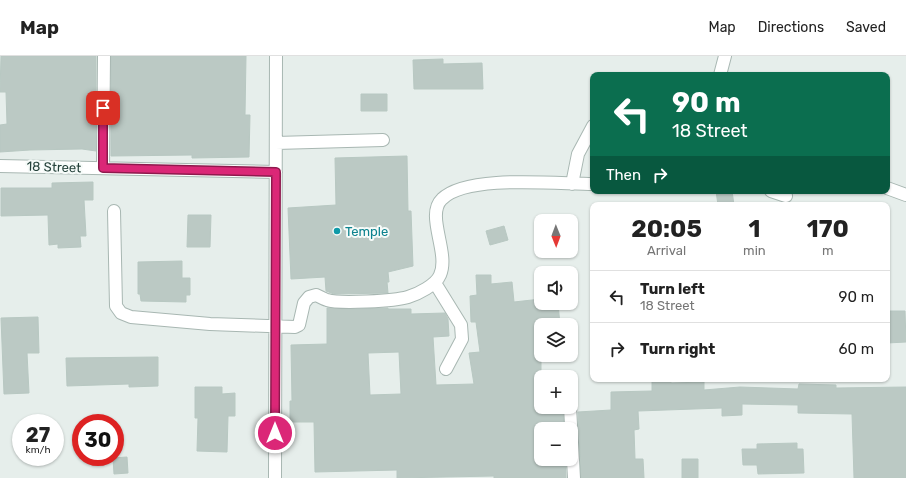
<!DOCTYPE html>
<meta charset="utf-8">
<style>
:root{--surface:#fff;--page:#f2f2f2;--text:#222;--muted:#767676;--line:#e0e0e0}
body{margin:0;font-family:Rubik,sans-serif;background:var(--page);color:var(--text);height:100vh;display:flex;flex-direction:column;font-size:15px;white-space:nowrap}
*{box-sizing:border-box;margin:0}
p{font-size:13px;color:var(--muted)}
.icon{flex:none;width:22px;height:22px;fill:none;stroke:currentColor;stroke-width:2;stroke-linecap:round;stroke-linejoin:round}
.map{position:relative;flex:1;overflow:hidden}
.side{position:absolute;left:590px;top:146px;width:300px;height:180px;display:flex;flex-direction:column;background:var(--surface);border-radius:8px;box-shadow:0 1px 3px #0004}
.side>*{flex:none}
.banner{position:absolute;left:590px;top:16px;width:300px;height:122px;border-radius:8px;box-shadow:0 1px 3px #0004;background:#0b6e4f;color:#fff;overflow:hidden}
.needle{width:26px;rotate:179deg}
.buttons{position:absolute;left:534px;top:158px;display:grid;gap:8px}
.buttons a{display:grid;place-items:center;width:44px;height:44px;border-radius:8px;background:var(--surface);box-shadow:0 1px 3px #0004;font-size:20px}
.speed{position:absolute;left:12px;top:358px;display:flex;gap:8px;font-size:20px;font-weight:700;text-align:center}
.speed>*{display:grid;place-content:center;width:52px;height:52px;border-radius:50%;background:var(--surface);box-shadow:0 1px 3px #0004;line-height:1}
.speed small{font-size:10px;font-weight:400}
.speed .limit{border:6px solid #d22;background:#fff;color:#111}
.pin{position:absolute;display:grid;place-items:center;width:34px;height:34px;color:#fff;margin:-17px;border-radius:8px;box-shadow:0 2px 6px #0006}
.me{position:absolute;width:44px;margin:-22px;rotate:0deg;stroke-linejoin:round;filter:drop-shadow(0 0 3px #0008)}
.turn{display:flex;align-items:center;gap:14px;height:84px;padding:0 16px;font-size:18px}
.turn .icon{width:52px;height:52px;stroke-width:2.5}
.turn b{display:block;font-size:28px;line-height:34px}
.then{display:flex;align-items:center;height:38px;padding:0 16px;background:#0003;gap:8px;font-size:15px}
.eta{display:flex;justify-content:space-evenly;align-items:center;height:68px;text-align:center}
.eta b{font-size:24px;font-weight:700;line-height:28px}
ul{padding:0;list-style:none}
li{display:flex;align-items:center;gap:12px;height:52px;padding:0 16px;border-top:1px solid var(--line)}
li div{flex:1}
li b{display:block;font-size:15px}
li em{font-style:normal}
header{display:flex;align-items:center;gap:24px;box-sizing:border-box;height:56px;padding:0 20px;background:var(--surface);border-bottom:1px solid var(--line)}
header strong{font-size:19px}
nav{display:flex;gap:22px;margin-inline-start:auto;font-size:14px}
.map>svg:first-child{display:block}
.building{fill:#bbc9c4;stroke:#b8c8c2;fill-rule:evenodd}
.lines{fill:none;stroke-linecap:round;stroke-linejoin:round}
.minor-casing{stroke:#a8b7b2;stroke-width:14}
.minor{stroke:#fff;stroke-width:12}
.route-casing{stroke:#8e194d;stroke-width:10}
.route{stroke:#db2777;stroke-width:7}
.culture-dot{fill:#0f9aa8;stroke:#f6fbf9;stroke-width:1.5}
.labels{text-anchor:middle;dominant-baseline:central;stroke-width:4;stroke-linejoin:round;paint-order:stroke}
.street-label{font-size:13px;fill:#24413a;stroke:#f6fbf9}
.culture-label{font-size:13px;fill:#0d838f;stroke:#f6fbf9;text-anchor:start}
</style>
<header>
<strong>Map</strong>
<nav><a>Map</a><a>Directions</a><a>Saved</a></nav>
</header>
<div class="map">
<svg width="906" height="422" viewBox="0 0 906 422">
<rect width="100%" height="100%" fill="#e6eeeb"/>
<!-- building -->
<path class="building" d="M1 0H96V95L82 93 30 94 0 96V69L7 68 6 36H0Z
M111 0H246L245 59H250L249 101 192 102V99L111 100Z
M443 3V8L482 7 483 33H414L413 4Z
M361 38H387V55H361Z
M407 100 408 155H411L413 210 388 216 389 226H387L388 237 334 238 326 235 325 221 291 223 288 152 336 149 335 102Z
M93 126V144H84L86 180H80L81 191 58 192V188L49 189 48 159 1 160V132H52V127Z
M716 135H732L734 149H718Z
M188 159H211L210 191H187Z
M504 170 508 184 490 189 486 175Z
M182 205V222H190V239H186V246L141 245 140 238H138V206Z
M476 219H491V228L512 226 514 246 541 243V247H558L560 269H541V351H554L555 357H563L564 373H541V403H565L566 422H494V420L397 422V414L315 416 314 366H290V345H292L291 289 327 288V252L355 253 388 252V253H411V258L445 257 448 263 449 280 433 281 436 329 474 328 469 297 480 296 476 266H471L470 240 477 239ZM399 296 401 338 370 339 368 297Z
M887 255H905L906 286 887 287Z
M38 261 39 297H27L29 337 4 338 1 262Z
M158 301V330L129 331V328L67 330 66 302Z
M652 325H671V327L704 326V334L740 331 798 333 799 328 836 329V332L906 331V422H854L852 358 798 357V349L742 348V359L722 360V352L638 355 639 373 634 374 635 403H643L644 422H581L578 356 611 354V336L652 335Z
M195 331H222V338L235 337V360H228L227 396 197 395 198 362H195Z
M797 387V393H803L804 417 758 418 757 409H743L742 393H757V388Z
M127 401 128 417 114 418 113 402Z
M682 403H698V422H682Z"/>
<g class="lines">
<defs>
<path id="minor" d="M720 19 725 0
M276 87 383 84
M0 110 276 116
M103 112 104 0
M572 128 578 98 593 70
M887 132 906 139
M771 135 786 140
M114 155 116 250 121 257 131 261 210 268 295 271 299 269 304 247 309 241 316 239C319 240 323 243 327 244 339 248 395 245 408 241 418 238 436 229 440 219 450 197 425 159 442 143 467 118 558 128 593 128
M435 227 461 269 462 283 446 313
M570 351 574 422
M275 422 276 0"/>
</defs>
<!-- minor casing -->
<use href="#minor" class="minor-casing"/>
<!-- minor -->
<use href="#minor" class="minor"/>
</g>
<g class="lines">
<defs>
<path id="route" d="M103 52V112L276 116 275 377"/>
</defs>
<!-- route casing -->
<use href="#route" class="route-casing"/>
<!-- route -->
<use href="#route" class="route"/>
</g>
<!-- markers -->
<circle class="culture-dot" cx="337" cy="175" r="4"/>
<g class="labels">
<!-- street labels -->
<g class="street-label">
<text transform="translate(54 111) rotate(2)">18 Street</text>
</g>
<!-- culture labels -->
<g class="culture-label">
<text x="345" y="175">Temple</text>
</g>
</g>
</svg>
<div class="buttons">
<a><svg class="needle" viewBox="-14 -14 28 28"><path d="M0-13l5 13h-10z" fill="#e53935"/><path d="M0 13l5-13h-10z" fill="#767676"/></svg></a>
<a><svg class="icon" aria-label="sound" viewBox="0 0 24 24"><path d="M4 9h4l5-4v14l-5-4H4zM17 9q2 3 0 6"/></svg></a>
<a><svg class="icon" aria-label="layers" viewBox="0 0 24 24"><path d="M12 4l9 5-9 5-9-5zM3 14l9 5 9-5"/></svg></a>
<a>+</a>
<a>−</a>
</div>
<div class="speed"><div>27<small>km/h</small></div><div class="limit">30</div></div>
<div class="pin" style="left:103px;top:52px;background:#d93025"><svg class="icon" aria-label="arrive" viewBox="0 0 24 24"><path d="M6 21V4h12l-3 4 3 4H6"/></svg></div>
<svg class="me" style="left:275px;top:377px" viewBox="-20 -20 40 40"><circle r="17" fill="#db2777" stroke="#fff" stroke-width="3"/><path d="M0-11L8 9 0 5-8 9z" fill="#fff"/></svg>
<div class="banner">
<div class="turn"><svg class="icon" aria-label="left" viewBox="0 0 24 24"><path d="M17 20v-9H6M10 6l-5 5 5 5"/></svg><div><b>90 m</b>18 Street</div></div>
<div class="then">Then<svg class="icon" aria-label="right" viewBox="0 0 24 24"><path d="M7 20v-9h11M14 6l5 5-5 5"/></svg></div>
</div>
<section class="side">
<div class="eta">
<div><b>20:05</b><p>Arrival</p></div>
<div><b>1</b><p>min</p></div>
<div><b>170</b><p>m</p></div>
</div>
<ul>
<li><svg class="icon" aria-label="left" viewBox="0 0 24 24"><path d="M17 20v-9H6M10 6l-5 5 5 5"/></svg><div><b>Turn left</b><p>18 Street</p></div><em>90 m</em></li>
<li><svg class="icon" aria-label="right" viewBox="0 0 24 24"><path d="M7 20v-9h11M14 6l5 5-5 5"/></svg><div><b>Turn right</b></div><em>60 m</em></li>
</ul>
</section>
</div>
